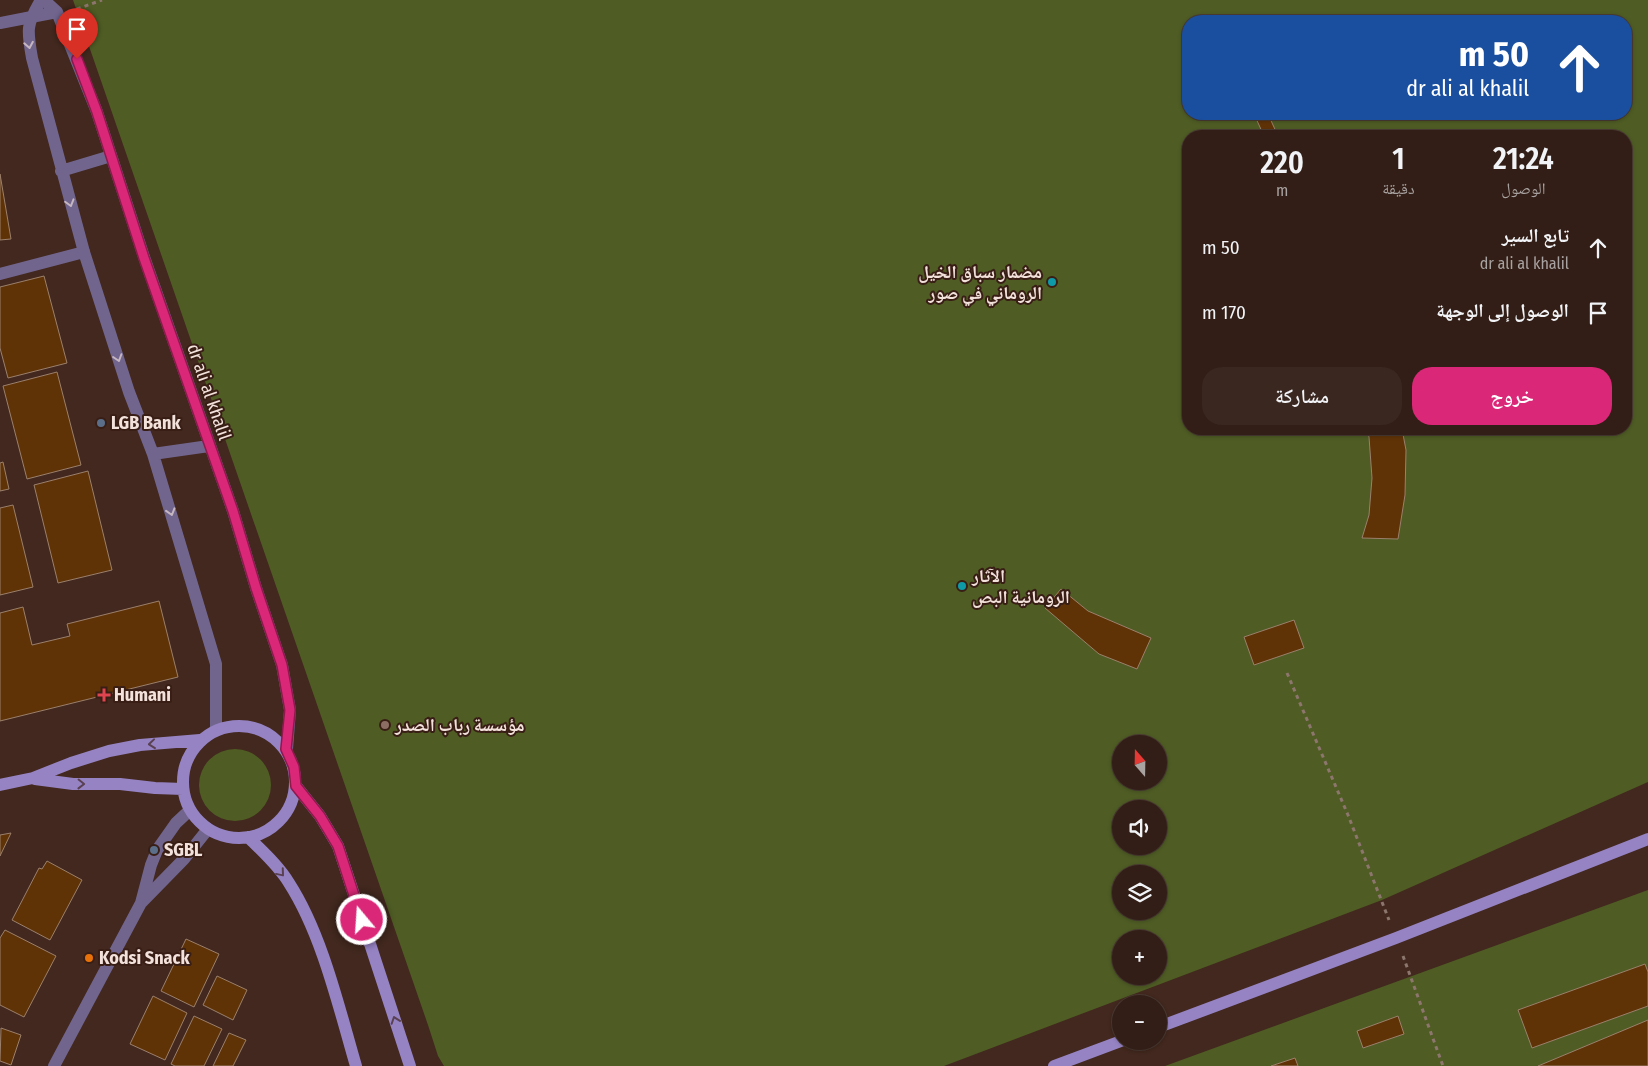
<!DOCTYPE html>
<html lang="ar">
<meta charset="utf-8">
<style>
:root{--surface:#321e16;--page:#3a271f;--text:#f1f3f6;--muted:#a8a2a1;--line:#4d3c35;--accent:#db2777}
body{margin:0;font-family:"Fira Sans Condensed","Noto Naskh Arabic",sans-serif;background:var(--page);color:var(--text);direction:rtl;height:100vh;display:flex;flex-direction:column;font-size:19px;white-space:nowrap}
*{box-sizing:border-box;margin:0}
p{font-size:16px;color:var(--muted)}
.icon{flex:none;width:28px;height:28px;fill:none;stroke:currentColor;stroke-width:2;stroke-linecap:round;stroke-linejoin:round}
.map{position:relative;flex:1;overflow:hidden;direction:ltr}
.drawer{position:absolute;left:1182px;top:130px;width:450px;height:305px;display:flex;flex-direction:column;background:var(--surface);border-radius:20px;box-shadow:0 1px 4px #0004,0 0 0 1px var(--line);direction:rtl}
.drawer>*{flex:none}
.guide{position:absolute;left:1182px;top:15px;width:450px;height:105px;border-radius:20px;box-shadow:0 1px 4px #0004,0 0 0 1px var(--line);direction:rtl;background:#1a4fa0;color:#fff;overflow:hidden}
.needle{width:32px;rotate:340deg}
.buttons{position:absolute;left:1112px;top:735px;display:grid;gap:10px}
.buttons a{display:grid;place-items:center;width:55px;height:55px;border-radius:50%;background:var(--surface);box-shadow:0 1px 4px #0004,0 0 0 1px var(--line);font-size:25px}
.pin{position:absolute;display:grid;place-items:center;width:42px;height:42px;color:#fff;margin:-51px -21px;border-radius:50% 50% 50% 0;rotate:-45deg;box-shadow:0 0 5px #0007}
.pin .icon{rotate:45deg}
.me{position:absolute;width:55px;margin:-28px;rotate:342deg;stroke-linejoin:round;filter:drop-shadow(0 0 4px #0008)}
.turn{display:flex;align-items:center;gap:18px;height:105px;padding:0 20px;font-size:22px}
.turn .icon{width:65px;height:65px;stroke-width:2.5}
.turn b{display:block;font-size:35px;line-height:42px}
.eta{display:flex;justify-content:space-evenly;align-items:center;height:85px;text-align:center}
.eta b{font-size:30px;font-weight:600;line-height:35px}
.button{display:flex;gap:10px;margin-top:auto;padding:10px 20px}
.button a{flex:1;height:58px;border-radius:20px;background:var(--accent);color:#fff;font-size:20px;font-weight:600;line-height:58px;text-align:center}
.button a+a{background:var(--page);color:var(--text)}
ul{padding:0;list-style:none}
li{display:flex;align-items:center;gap:15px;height:65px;padding:0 20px}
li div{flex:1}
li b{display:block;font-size:19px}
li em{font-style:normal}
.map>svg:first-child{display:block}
.green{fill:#4f5c24;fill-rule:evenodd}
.building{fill:#603307;stroke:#9b806c}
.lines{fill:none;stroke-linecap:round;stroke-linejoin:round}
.path{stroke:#8c766d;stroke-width:3;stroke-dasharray:4 4;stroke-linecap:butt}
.minor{stroke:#71658e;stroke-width:12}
.tertiary{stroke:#71658e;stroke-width:12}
.secondary{stroke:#9683c4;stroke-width:12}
.oneway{stroke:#c6b6c0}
.oneway2{stroke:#594152}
.route-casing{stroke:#8e194d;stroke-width:12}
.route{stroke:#db2777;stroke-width:9}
.culture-dot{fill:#0f9aa8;stroke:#381e15;stroke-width:2}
.service-dot{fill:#5c6f8a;stroke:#381e15;stroke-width:2}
.health-dot{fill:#e0444e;stroke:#381e15;stroke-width:2}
.education-dot{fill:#8d6e63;stroke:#381e15;stroke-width:2}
.food-dot{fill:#e8710a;stroke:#381e15;stroke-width:2}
.labels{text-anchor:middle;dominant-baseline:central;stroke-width:4;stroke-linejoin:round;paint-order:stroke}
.poi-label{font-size:18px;font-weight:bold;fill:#f3e1db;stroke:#381e15;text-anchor:start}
.street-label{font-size:18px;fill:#f3e1db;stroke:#381e15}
</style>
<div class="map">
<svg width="1648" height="1066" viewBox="0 0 1648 1066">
<rect width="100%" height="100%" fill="#42281e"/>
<!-- green -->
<path class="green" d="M73 0H1648V782L1382 900 944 1066H444L438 1056 428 1025ZM1189 21H1626V114H1189ZM1189 136H1626V429H1189ZM1121 744H1159V781H1121ZM1121 809H1159V846H1121ZM1121 874H1159V911H1121ZM1121 939H1159V976H1121Z
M199 785a36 36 0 1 1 72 0a36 36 0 1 1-72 0Z
M1648 890V1066H1165Z"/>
<!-- building -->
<path class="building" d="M1254 114H1268L1278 136H1264Z
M0 174 11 239 0 240Z
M44 276 67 363 8 378 0 348V287Z
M57 372 81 465 27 479 3 386Z
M1366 429H1402L1406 450 1405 495 1398 539 1362 538 1369 515 1372 478 1369 437Z
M3 462 9 489 0 491V463Z
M88 471 112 570 58 583 34 485Z
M13 505 33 587 0 595V508Z
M1061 589 1088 611 1151 638 1137 669 1099 654 1045 608Z
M159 601 178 677 0 721V613L23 607 32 645 70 636 67 624Z
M1294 620 1304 648 1254 665 1244 637Z
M11 833 0 856V835Z
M47 861 82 880 50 940 12 920 39 868 42 869Z
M5 930 56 956 24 1017 0 1005V938Z
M186 939 219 954 194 1007 161 991Z
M1645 964 1648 972V1006L1532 1048 1518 1010Z
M217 976 247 990 233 1020 203 1005Z
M153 996 187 1013 165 1060 130 1044Z
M194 1016 222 1029 204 1066H175L171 1064Z
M1398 1016 1404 1034 1363 1048 1357 1031Z
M1648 1020V1066H1538Z
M1 1028 21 1035 11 1065 0 1061Z
M229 1033 246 1040 233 1066H213Z
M1295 1058 1298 1066H1271Z"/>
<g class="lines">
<!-- path -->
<path class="path" d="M77 9 102 0
M1287 673 1348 815 1389 920
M1403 956 1443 1066"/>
<!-- minor -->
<path class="minor" d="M0 274 84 252
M141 903 184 859 208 829
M54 1066 141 903 151 865 157 850 176 823 190 810"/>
<!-- tertiary -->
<path class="tertiary" d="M41 0C26 25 27 30 32 58L84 252 129 392 153 454 216 664V729
M44 0 57 12 97 112 144 257 233 511 256 588 282 665 290 710 287 749
M0 23 57 12
M61 171 111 156
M153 454 209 446"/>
<!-- secondary -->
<path class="secondary" d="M183 782a56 56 0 1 1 112 0a56 56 0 1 1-112 0Z
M35 779 73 784H120L155 788 183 789
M0 785 33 778 71 763 109 751 140 745 200 740
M296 786 320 816 338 846 410 1066
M248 837C262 851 279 866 289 883 322 934 339 1008 356 1066
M1159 1027 1396 938 1648 839
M1054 1066 1121 1041"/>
</g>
<!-- one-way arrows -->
<defs><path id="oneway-chevron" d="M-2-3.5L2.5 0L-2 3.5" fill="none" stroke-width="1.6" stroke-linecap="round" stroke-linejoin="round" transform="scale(1.25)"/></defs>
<g class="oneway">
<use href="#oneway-chevron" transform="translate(29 45) rotate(80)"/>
<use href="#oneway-chevron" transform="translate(70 203) rotate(74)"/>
<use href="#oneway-chevron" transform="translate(118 358) rotate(72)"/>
<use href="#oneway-chevron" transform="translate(171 512) rotate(73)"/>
</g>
<g class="oneway2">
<use href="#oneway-chevron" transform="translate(152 744) rotate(174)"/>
<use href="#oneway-chevron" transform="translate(81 784) rotate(1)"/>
<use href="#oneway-chevron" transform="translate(281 873) rotate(50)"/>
<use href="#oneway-chevron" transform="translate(395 1020) rotate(-109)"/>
</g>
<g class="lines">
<defs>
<path id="route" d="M77 59 97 112 144 258 233 511 256 588 282 665 290 710 286 749 294 767 296 786 320 816 338 846 362 920"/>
</defs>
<!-- route casing -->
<use href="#route" class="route-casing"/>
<!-- route -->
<use href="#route" class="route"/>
</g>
<!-- markers -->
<g class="culture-dot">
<circle cx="1052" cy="282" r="5"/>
<circle cx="962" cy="586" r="5"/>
</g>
<g class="service-dot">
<circle cx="101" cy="423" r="5"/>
<circle cx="154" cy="850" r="5"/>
</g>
<path class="health-dot" d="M101.5 687.5h5v5h5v5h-5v5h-5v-5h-5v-5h5z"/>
<circle class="education-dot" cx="385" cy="725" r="5"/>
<circle class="food-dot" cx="89" cy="958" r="5"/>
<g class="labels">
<!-- poi labels -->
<g class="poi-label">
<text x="1042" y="272" text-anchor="end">مضمار سباق الخيل<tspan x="1042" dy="21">الروماني في صور</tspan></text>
<text x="111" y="423">LGB Bank</text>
<text x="972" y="576">الآثار<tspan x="972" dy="21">الرومانية البص</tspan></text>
<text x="114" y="695">Humani</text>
<text x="395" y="725">مؤسسة رباب الصدر</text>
<text x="164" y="850">SGBL</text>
<text x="99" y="958">Kodsi Snack</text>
</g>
<!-- street labels -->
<g class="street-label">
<text transform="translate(209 392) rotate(71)">dr ali al khalil</text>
</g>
</g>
</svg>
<div class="buttons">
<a><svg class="needle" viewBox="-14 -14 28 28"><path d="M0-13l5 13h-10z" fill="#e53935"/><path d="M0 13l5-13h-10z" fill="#a8a2a1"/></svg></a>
<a><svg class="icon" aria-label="sound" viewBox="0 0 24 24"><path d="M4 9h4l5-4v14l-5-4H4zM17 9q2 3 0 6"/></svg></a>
<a><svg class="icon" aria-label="layers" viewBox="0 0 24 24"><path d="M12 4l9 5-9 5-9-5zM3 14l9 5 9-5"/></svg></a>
<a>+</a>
<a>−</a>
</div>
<div class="pin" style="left:77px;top:59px;background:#d93025"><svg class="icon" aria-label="arrive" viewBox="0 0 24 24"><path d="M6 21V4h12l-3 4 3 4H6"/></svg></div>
<svg class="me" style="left:362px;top:920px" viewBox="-20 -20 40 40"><circle r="17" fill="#db2777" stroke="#fff" stroke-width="3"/><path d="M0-11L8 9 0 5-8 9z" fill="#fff"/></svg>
<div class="guide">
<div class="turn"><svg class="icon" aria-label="ahead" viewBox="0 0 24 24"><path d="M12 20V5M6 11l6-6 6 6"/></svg><div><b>50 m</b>dr ali al khalil</div></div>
</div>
<section class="drawer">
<div class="eta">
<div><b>21:24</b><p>الوصول</p></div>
<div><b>1</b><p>دقيقة</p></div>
<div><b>220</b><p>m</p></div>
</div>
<ul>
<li><svg class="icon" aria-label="ahead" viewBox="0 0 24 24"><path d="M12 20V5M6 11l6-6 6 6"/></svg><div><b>تابع السير</b><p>dr ali al khalil</p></div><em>50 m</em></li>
<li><svg class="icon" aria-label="arrive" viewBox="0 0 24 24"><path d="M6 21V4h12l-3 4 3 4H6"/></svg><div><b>الوصول إلى الوجهة</b></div><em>170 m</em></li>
</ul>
<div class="button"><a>خروج</a><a>مشاركة</a></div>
</section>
</div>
